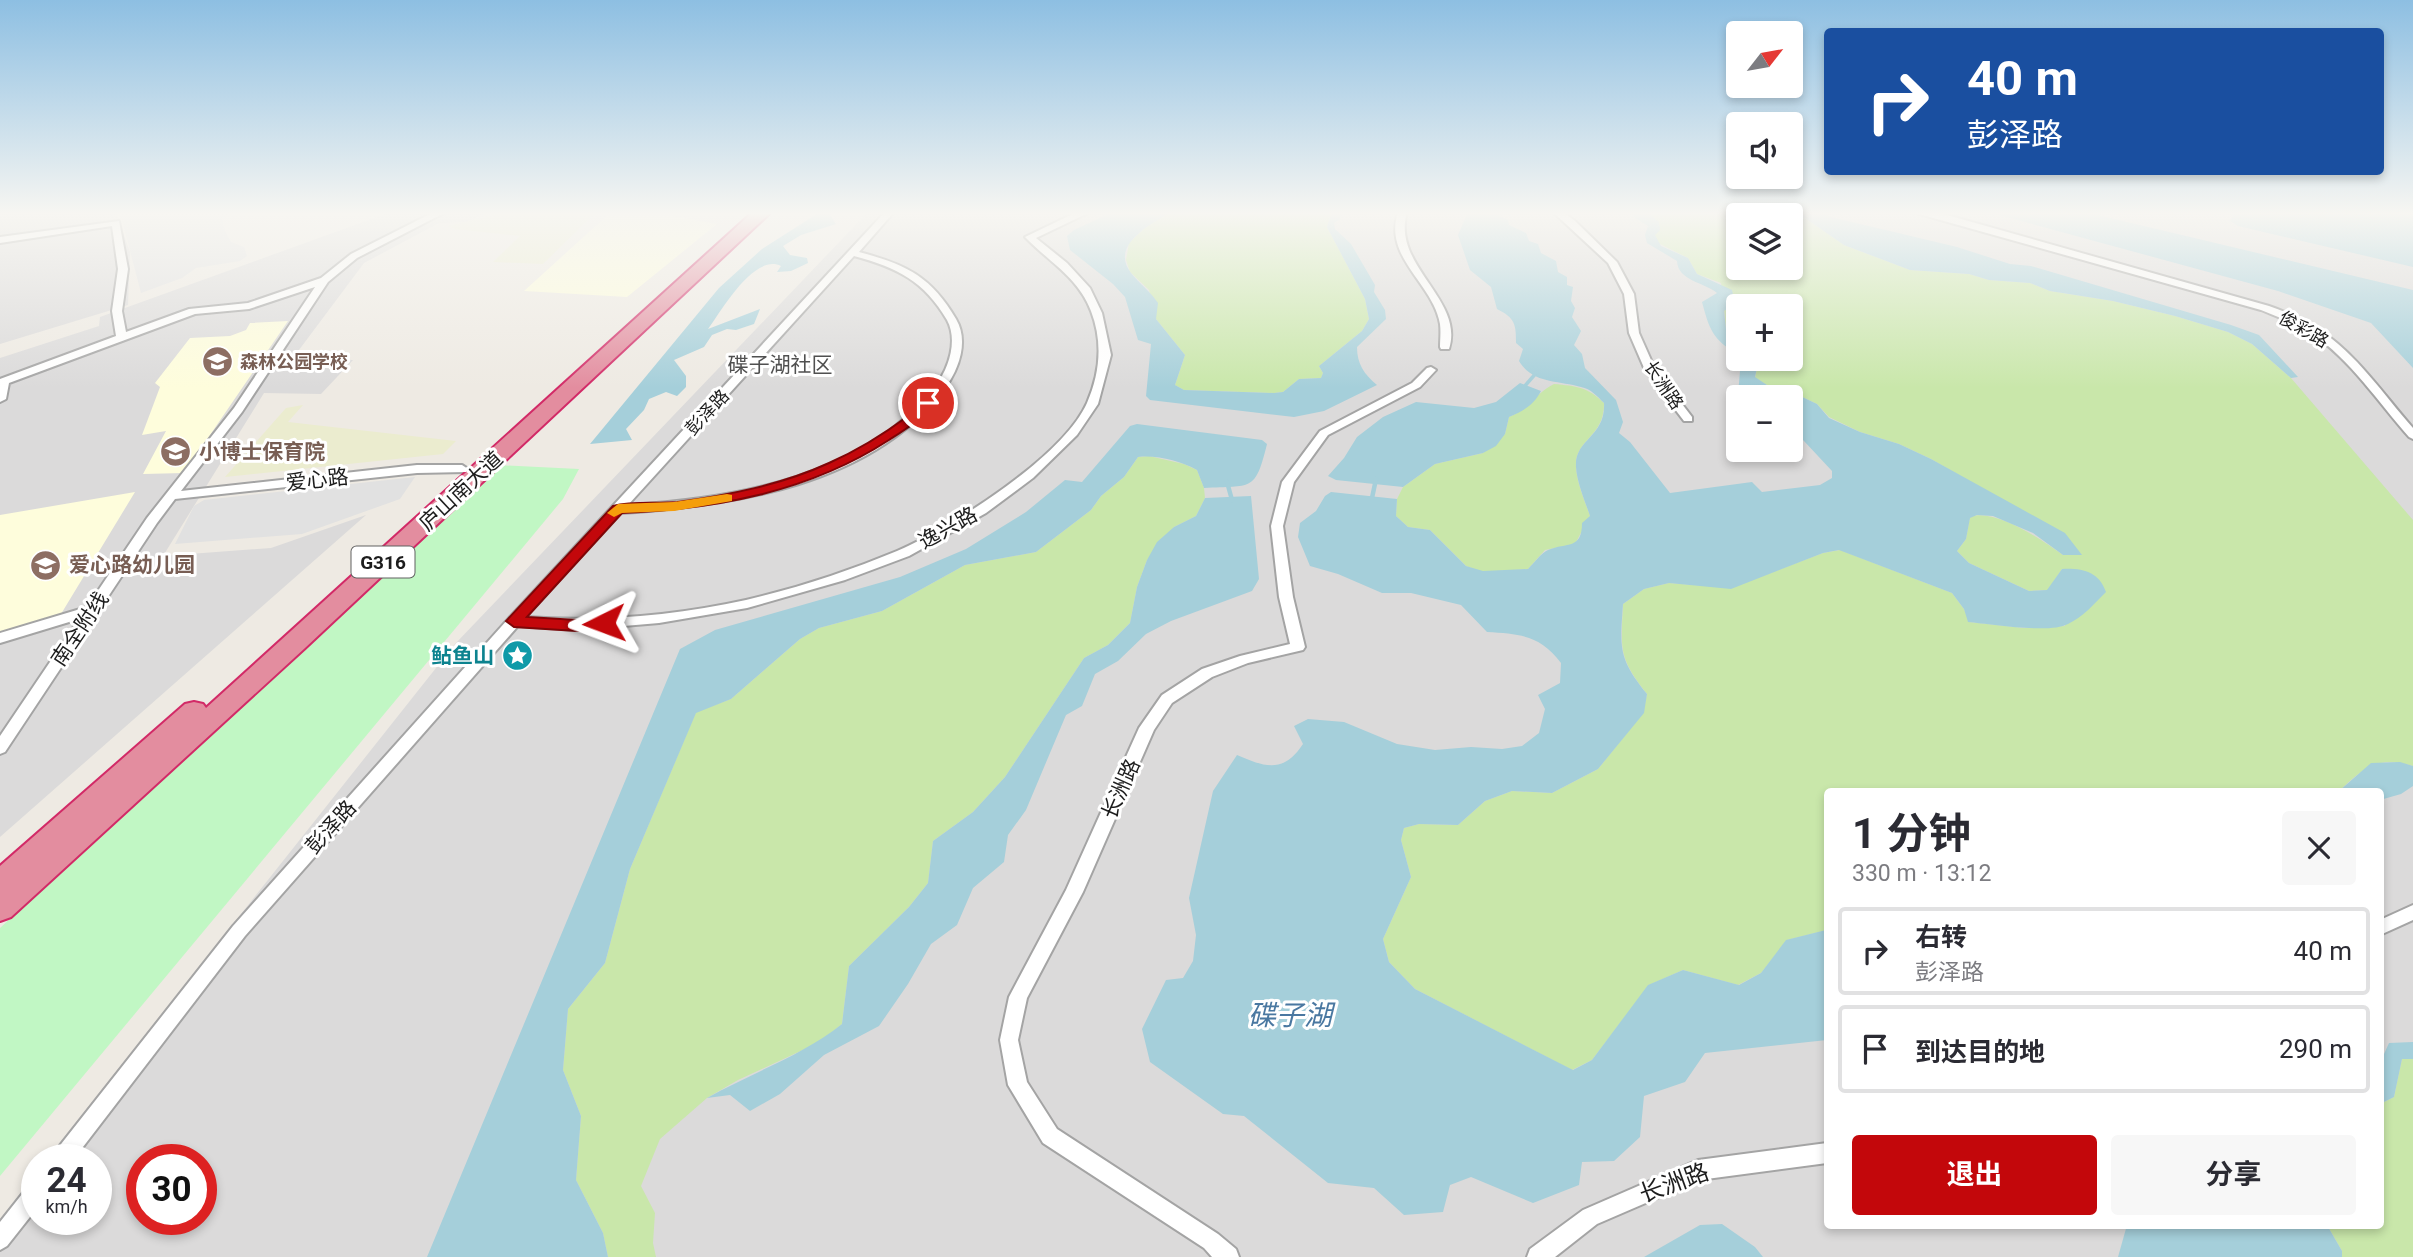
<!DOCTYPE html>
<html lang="zh">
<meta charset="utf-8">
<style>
:root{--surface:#fff;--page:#f7f7f7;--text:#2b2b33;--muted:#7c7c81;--line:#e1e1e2;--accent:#c3070b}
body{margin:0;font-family:Roboto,"Noto Sans SC",sans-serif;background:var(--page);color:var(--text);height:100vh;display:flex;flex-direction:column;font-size:26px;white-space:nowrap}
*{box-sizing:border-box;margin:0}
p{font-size:23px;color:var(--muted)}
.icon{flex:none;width:38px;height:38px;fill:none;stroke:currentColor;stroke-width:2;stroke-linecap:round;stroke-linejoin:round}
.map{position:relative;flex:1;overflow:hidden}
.details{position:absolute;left:1824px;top:788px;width:560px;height:441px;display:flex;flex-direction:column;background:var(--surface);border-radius:7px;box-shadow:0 4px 10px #0003}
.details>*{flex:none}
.top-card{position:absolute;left:1824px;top:28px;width:560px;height:147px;border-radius:7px;box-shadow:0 4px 10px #0003;background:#1a4fa0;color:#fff;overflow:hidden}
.needle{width:46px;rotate:59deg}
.controls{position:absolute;left:1726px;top:21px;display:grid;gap:14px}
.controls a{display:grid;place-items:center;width:77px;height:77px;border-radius:7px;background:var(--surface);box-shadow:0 4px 10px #0003;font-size:35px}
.speed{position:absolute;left:21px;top:1144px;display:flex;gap:14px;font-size:35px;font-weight:700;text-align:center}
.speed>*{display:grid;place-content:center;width:91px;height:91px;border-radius:50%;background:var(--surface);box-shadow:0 4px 10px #0003;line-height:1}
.speed small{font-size:18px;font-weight:400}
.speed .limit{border:10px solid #d22;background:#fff;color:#111}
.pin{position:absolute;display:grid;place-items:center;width:60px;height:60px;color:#fff;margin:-30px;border:4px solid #fff;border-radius:50%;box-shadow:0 2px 7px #0007}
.me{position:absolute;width:77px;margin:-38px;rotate:267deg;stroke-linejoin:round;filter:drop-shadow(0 0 5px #0008)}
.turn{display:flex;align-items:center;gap:24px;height:147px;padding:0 28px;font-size:32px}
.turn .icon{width:91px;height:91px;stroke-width:2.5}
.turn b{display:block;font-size:49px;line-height:60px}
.round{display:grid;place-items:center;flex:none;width:74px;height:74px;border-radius:7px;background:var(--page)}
.head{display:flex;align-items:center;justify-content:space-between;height:119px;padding:0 28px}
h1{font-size:42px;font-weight:700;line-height:52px}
.primary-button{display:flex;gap:14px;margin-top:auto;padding:14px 28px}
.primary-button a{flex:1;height:80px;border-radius:7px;background:var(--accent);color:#fff;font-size:28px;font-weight:700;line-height:80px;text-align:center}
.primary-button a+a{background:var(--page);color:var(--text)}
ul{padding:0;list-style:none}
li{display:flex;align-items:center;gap:21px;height:88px;margin:0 14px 10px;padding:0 14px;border:4px solid var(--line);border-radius:7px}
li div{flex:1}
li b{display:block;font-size:26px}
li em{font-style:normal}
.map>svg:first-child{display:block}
.residential{fill:#dbdada;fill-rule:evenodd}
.education{fill:#fefddc}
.farmland{fill:#ebeccf}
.grass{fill:#c9e7aa}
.park{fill:#c1f7c4}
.parking{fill:#e1e1e1}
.water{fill:#a5cfda}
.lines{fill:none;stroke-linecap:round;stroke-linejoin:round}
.stream-far1{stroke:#a5cfda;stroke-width:3.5}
.stream{stroke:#a5cfda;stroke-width:4.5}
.street-casing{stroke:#a4a4a4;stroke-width:4}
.highway-casing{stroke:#d22a67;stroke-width:4}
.street{fill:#fff;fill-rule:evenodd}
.highway{fill:#e38d9f;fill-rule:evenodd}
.route{fill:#c3070b;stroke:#7f0507;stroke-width:2}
.slow{fill:#f59e0b}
.labels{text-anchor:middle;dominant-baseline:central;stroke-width:6;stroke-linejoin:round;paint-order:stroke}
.far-street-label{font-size:18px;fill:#1d1d1d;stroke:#fff}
.far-education-label{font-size:18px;font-weight:bold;fill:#785e54;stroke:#fff;text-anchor:start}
.shield{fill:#fff;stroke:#616161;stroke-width:2}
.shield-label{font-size:19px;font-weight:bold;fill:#1d1d1d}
.far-quarter-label{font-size:21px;fill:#505050;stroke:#fff}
.education-label{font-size:21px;font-weight:bold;fill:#785e54;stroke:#fff;text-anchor:start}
.street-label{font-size:21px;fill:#1d1d1d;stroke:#fff}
.culture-label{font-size:21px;font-weight:bold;fill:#0d838f;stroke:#fff;text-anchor:end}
.near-street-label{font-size:24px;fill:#1d1d1d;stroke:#fff}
.near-water-label{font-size:28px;font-style:italic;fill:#4a78a1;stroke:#fff}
</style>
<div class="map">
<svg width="2413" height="1257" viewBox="0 0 2413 1257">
<rect width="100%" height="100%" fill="#eeeae3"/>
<!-- residential -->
<path class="residential" d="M0 212H116L130 252 128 305 0 344Z
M391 212H489L466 222 439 223 364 263 293 358 353 360 321 394 264 393 163 556 271 548 366 515 0 837V358L99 326 100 317Z
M868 212H2413V1257H0V1219L37 1172V1220H96V1160H46L455 644ZM1738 215H1790V268H1738ZM1738 306H1790V359H1738ZM1738 397H1790V450H1738ZM1827 791H2380V1225H1827ZM142 1160H201V1220H142Z"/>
<!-- education -->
<path class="education" d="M611 212H651L717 224 627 297 524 291Z
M288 321 184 473 143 474 166 431 142 435 160 387 155 383 190 338 230 336 246 330 250 323Z
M135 492 61 614 0 632V515Z"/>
<!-- farmland -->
<path class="farmland" d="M507 212H596L543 264 493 262 520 236 455 229 448 226Z
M303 405 288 422 456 441 443 454 225 477 286 408Z"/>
<!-- grass -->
<path class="grass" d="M1172 212H1332L1327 227 1365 299 1369 319 1362 331 1319 366 1323 373 1321 378 1299 379 1283 392 1274 393 1184 390 1175 385 1185 355 1156 319 1149 290 1130 272 1126 260 1129 243 1150 223Z
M1647 212H1769L1776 215H1738V268H1790V218H1805L1844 245 1910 270 1969 274 1989 280 2030 283 2050 291 2113 301 2175 316 2228 332 2252 344 2291 378 2413 520V766C2375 756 2366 767 2339 791H1827V930L1787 940 1761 973 1738 985 1683 970 1649 985 1592 1060 1572 1070 1415 989 1389 962 1383 939 1411 877 1401 840 1404 828 1419 824 1458 825 1485 801 1512 791 1552 793 1598 769 1643 713 1647 694C1618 657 1621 649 1623 604L1644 589 1669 583 1731 588 1823 553 1840 550 1952 593 1964 609 1969 622 2024 628 2065 626 2062 569 2048 590 2029 591 1969 563 1957 551 1966 539 1970 517C1994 507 2044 541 2063 555L2081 554 1990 493 1931 459 1899 444 1860 432 1829 417 1817 404 1796 394 1767 385 1755 378 1759 359H1790V306H1738V345L1727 338 1721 283 1697 274 1688 258 1656 242Z
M1554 384C1576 386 1588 387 1604 403 1605 437 1574 440 1576 467 1577 484 1585 501 1590 516L1575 544 1545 550 1528 569 1483 572 1466 566 1430 530 1408 527 1396 516 1397 499 1403 487 1435 464 1483 453 1505 434 1509 417C1530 408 1536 393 1554 384Z
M1149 456 1184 464 1197 470 1204 488 1205 498 1196 516 1174 527 1147 560 1137 587 1130 623 1108 645 1084 658 1005 777 973 812 933 841 928 883 909 907 849 966 842 1024 820 1042 738 1080 707 1098 660 1139 641 1186 655 1213 653 1243 656 1257H608L603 1233 576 1180 581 1116 563 1070 568 1009 605 963 630 869 696 712 731 699 800 639 819 628 882 611 965 565 1036 552 1091 510 1101 496 1124 477 1138 457Z
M2402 1059H2413V1257H2342V1251L2327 1225H2380V1104L2394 1097Z"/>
<!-- park -->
<path class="park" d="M496 465 579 469 563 499 0 1176V928Z"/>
<!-- parking -->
<path class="parking" d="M120 212 231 213 222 219 225 231 231 242 244 247 247 256 240 261 196 268 182 278 141 293Z
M415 477 400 499 302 534 175 544 194 506 204 500Z"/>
<!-- water -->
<path class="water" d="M820 212H834L830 215 836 224 801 235 783 246 790 255 807 258 808 263 791 271 777 272 781 266C754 253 722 310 708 329L760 309 754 324 736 330 727 329 712 335 704 347 674 360 686 376V387L677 396 666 392 649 399 644 410 626 429 632 440 590 444 719 288 762 249Z
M1113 212H1172C1152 223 1109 245 1131 273 1140 284 1150 291 1158 303L1156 319 1185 355 1175 385 1184 390 1274 393 1283 392 1299 379 1321 378 1323 373 1319 366 1362 331 1369 319 1365 299 1327 227 1332 212H1343L1339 220 1334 223 1335 229 1351 244 1375 285 1374 292 1385 310 1386 319 1357 347C1357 364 1364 374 1377 385L1324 411 1294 417 1150 400 1146 396 1151 344 1138 340 1125 297 1113 284 1070 250 1067 236 1074 230Z
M1468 212H1492L1508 220 1509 225 1526 233 1529 241 1538 244 1541 253 1556 261 1558 272 1567 277V285L1573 287 1571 301 1575 308 1572 317 1581 331 1574 345 1582 354 1585 368 1616 400 1623 422 1619 433 1630 442 1670 493 1752 482 1762 492 1820 485 1832 478V471L1790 426V397L1738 395 1741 359H1759L1755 377 1767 385 1796 394 1817 404 1829 418 1860 432 1899 444 1931 459 2065 533 2082 555H2063L2033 533 1993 516 1977 515 1970 518 1966 539 1957 551 1969 563 2029 591 2047 590 2062 569C2083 568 2099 572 2106 592 2094 604 2083 617 2068 624 2050 634 1990 624 1968 622L1964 609 1952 593 1839 550 1823 553 1731 589 1669 583 1644 589 1623 604C1620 648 1618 658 1647 694L1644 713 1598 769 1552 793 1512 791 1485 801 1458 825 1419 824 1404 828 1401 840 1411 877 1383 939 1389 962 1415 989 1573 1070 1592 1060 1648 985 1683 970 1739 985 1761 973 1786 940 1826 930 1827 1040 1705 1053 1685 1082 1644 1096 1640 1137 1614 1161 1582 1162 1579 1185 1533 1203 1471 1177 1450 1185 1443 1212 1404 1215 1374 1188 1328 1183 1244 1116 1223 1114 1150 1062 1142 1029 1166 980 1183 978 1193 961 1196 935 1189 898 1213 791 1237 755C1265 767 1283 774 1303 744L1294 726 1308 719 1344 722 1397 744 1435 750 1471 747 1502 749 1522 746 1539 733 1545 709 1538 695 1560 683 1561 663C1540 635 1520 634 1487 632L1461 605 1411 593H1382L1338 574 1310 566 1298 537 1300 523 1316 511 1325 496 1331 492 1397 499 1396 516 1408 527 1430 530 1466 566 1483 571 1528 569C1534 563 1541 553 1548 550 1567 542 1582 550 1582 523L1590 516C1585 501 1577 483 1576 467 1574 439 1606 437 1604 403 1597 396 1591 389 1581 387 1558 380 1533 384 1519 361L1523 349 1516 343C1516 324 1515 318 1497 309L1491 287 1470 270 1458 235Z
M1632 212H1647L1659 222 1660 230 1655 235 1661 246 1688 258 1697 274 1732 290 1735 303 1724 311 1727 338 1738 345V355C1712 338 1710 331 1702 302L1717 293C1704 282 1678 281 1677 261L1647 243 1645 235 1648 226 1635 218Z
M1769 212H1821L1831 217 1957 247 2010 264 2031 266 2231 325 2259 335 2298 377 2291 378 2252 344 2228 332 2175 316 2113 301 2050 291 2030 283 1989 280 1969 274 1910 270 1844 245 1805 218Z
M1988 212H2085L2413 290V368L2371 323 2278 291Z
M2235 212H2413V267L2238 226 2230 221Z
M1520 383 1541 391C1534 405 1523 411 1509 417L1505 434 1496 446 1483 453 1435 464 1403 487 1336 480 1328 476 1344 458 1357 437 1383 417 1416 402 1474 408 1496 402Z
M1137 424 1262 440 1267 444C1255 493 1252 485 1204 488L1197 470C1180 461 1158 455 1138 457L1124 477 1101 496 1091 510 1036 552 965 565 882 611 819 628 800 639 731 699 696 713 630 869 605 963 568 1009 563 1070 581 1116 576 1180 603 1233 608 1257H427L680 649 715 630 900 577 966 549 1026 512 1065 480 1082 482 1130 426Z
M1251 496 1259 579 1252 591 1171 621 1146 634 1118 661 1095 674 1082 706 1066 715 1026 810 1008 835 1004 862 973 888 957 925 931 944 908 984 879 1026 824 1055 780 1094 750 1111 730 1095 707 1098C751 1073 802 1056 842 1024L849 966 909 907 928 883 933 841 973 812 1005 777 1084 658 1108 645 1130 623 1137 587 1147 560 1157 542 1174 527 1196 516 1205 498Z
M2400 762 2413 766V786L2401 794 2380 800V791H2339L2371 763Z
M2413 1042V1059H2402L2394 1097 2380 1104V1063L2389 1043Z
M1722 1224 1755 1247 1763 1257H1644L1700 1225Z
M2127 1225H2327L2342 1251V1257H2118Z"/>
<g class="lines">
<!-- stream-far1 -->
<path class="stream-far1" d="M1523 388 1537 372"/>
<!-- stream -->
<path class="stream" d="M1227 482 1232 500
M1372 498 1376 479"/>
<defs>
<path id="street" d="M434 212H446L357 258 328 282 242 412 181 491 417 465H462L468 469 466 472 417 473 175 499 157 523 5 752 0 754V736L79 619 0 643V633L87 607 147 518 234 408 315 287 249 309 195 314 9 383 6 399 0 402V379L116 336 112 311 118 269 112 226 0 243V237L119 221 128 269 122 311 126 332 189 309 248 303 321 278 351 254Z
M885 212H894L859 252C905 264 931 276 956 319 969 341 959 369 945 388 873 485 733 506 621 513L525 617C599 622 674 616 746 600 797 588 849 571 897 551 951 528 1063 457 1087 403 1100 373 1103 342 1091 311 1078 277 1049 262 1025 237L1077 212H1090L1036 238 1067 263 1090 288 1102 313 1111 355 1098 404 1077 435 1033 478 986 513 909 556 845 580 747 608 659 623 577 630 518 626 245 936 73 1160H51L54 1153 233 926 509 618ZM854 256C898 268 924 281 947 320 958 340 949 368 936 385 867 476 735 499 628 505Z
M1398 212H1407C1391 266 1465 299 1449 349H1441L1440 347C1440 340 1441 332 1440 324 1433 283 1383 258 1398 212Z
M1553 212H1563L1575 221 1617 262 1634 294 1639 333 1655 369 1692 417V421H1684L1645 370 1629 333 1624 294 1608 263Z
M1912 212 1940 213 2269 306C2286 312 2303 319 2318 329 2357 354 2383 394 2413 428V439L2409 437C2378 402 2351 360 2311 333 2296 323 2278 317 2261 310Z
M1431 367 1436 370 1420 387 1328 435 1294 482 1283 526 1293 597 1305 647 1303 650 1248 663 1212 677 1172 703 1154 730 1083 892 1027 998 1018 1040 1027 1082 1057 1129 1218 1234 1236 1249 1239 1257H1212L1204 1248 1043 1143 1008 1085 1000 1040 1009 997 1066 890 1139 728 1162 695 1202 669 1240 656 1290 644 1279 597 1271 526 1282 482 1320 431 1412 383 1427 368Z
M2413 905V920L2380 935V920Z
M1827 1143V1163L1699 1180 1597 1224 1555 1257H1527L1530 1249 1583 1210 1698 1160Z
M37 1181V1208L7 1246 0 1250V1222L30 1184Z"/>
<path id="highway" d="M753 212H771L305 648 11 917 0 921V866L185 704 194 702 203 704 206 708Z"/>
</defs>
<!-- street casing -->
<use href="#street" class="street-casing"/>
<!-- highway casing -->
<use href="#highway" class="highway-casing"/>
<!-- street -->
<use href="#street" class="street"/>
<!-- highway -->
<use href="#highway" class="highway"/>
</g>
<!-- sky -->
<linearGradient id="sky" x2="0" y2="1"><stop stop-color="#8dbfe2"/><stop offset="0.55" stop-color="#f7f6f2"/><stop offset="1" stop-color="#f7f6f2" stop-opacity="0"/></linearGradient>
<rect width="2413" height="388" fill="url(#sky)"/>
<!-- route -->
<path class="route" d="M928 399 934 403C922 419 906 429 889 440 809 492 716 509 622 513L527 617 577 620 604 618 612 623 610 627 577 631 514 627 506 621 613 506C633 501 656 504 677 502 729 495 781 485 829 463 856 451 884 434 908 416 915 411 919 402 928 399Z"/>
<!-- slow -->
<path class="slow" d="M727 494 732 495V501L674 511 622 513 614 517 607 513 618 504 674 502Z"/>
<!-- icons -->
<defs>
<symbol id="school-disc" viewBox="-11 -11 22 22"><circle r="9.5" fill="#8d6e63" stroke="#fff"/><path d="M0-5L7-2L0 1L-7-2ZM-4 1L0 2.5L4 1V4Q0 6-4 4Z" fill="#fff"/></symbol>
<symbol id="sight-disc" viewBox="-11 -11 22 22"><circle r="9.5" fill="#0f9aa8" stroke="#fff"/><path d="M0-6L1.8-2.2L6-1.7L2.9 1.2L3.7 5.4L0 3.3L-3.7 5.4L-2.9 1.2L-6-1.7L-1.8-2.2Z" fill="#fff"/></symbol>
</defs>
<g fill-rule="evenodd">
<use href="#school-disc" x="200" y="344" width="35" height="35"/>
<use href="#school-disc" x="158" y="434" width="35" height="35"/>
<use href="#school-disc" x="28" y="548" width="35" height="35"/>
<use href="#sight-disc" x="500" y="638" width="35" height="35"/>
</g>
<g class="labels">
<!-- far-street labels -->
<g class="far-street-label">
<text transform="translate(2304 329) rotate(30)">俊彩路</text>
<text transform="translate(1664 385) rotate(56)">长洲路</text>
<text transform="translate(707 412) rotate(-47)">彭泽路</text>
</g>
<!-- far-education labels -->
<g class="far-education-label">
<text x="240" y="361">森林公园学校</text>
</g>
<!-- shield labels -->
<rect class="shield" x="351.5" y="546.5" width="63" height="31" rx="5"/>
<g class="shield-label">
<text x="383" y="562">G316</text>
</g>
<!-- far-quarter labels -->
<g class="far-quarter-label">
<text x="780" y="365">碟子湖社区</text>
</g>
<!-- education labels -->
<g class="education-label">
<text x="199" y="452">小博士保育院</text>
<text x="69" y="565">爱心路幼儿园</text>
</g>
<!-- street labels -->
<g class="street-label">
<text transform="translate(317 480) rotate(-6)">爱心路</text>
<text transform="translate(461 491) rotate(-43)">庐山南大道</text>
<text transform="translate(948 528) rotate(-29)">逸兴路</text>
<text transform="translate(80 629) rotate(-56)">南全附线</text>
<text transform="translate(1121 789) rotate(-66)">长洲路</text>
<text transform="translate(331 827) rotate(-48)">彭泽路</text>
</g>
<!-- culture labels -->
<g class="culture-label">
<text x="494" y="656">鲇鱼山</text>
</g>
<!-- near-street labels -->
<g class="near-street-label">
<text transform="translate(1674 1183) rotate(-20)">长洲路</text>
</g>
<!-- near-water labels -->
<g class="near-water-label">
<text x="1290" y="1015">碟子湖</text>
</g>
</g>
</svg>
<div class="controls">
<a><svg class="needle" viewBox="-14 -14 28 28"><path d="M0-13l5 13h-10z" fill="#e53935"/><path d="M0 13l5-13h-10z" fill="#7c7c81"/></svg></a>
<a><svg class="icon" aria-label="sound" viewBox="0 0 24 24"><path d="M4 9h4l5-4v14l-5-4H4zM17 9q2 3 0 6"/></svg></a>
<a><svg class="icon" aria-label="layers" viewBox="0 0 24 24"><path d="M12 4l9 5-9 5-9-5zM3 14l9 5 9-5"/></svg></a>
<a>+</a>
<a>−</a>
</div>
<div class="speed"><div>24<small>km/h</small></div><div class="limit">30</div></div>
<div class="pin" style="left:928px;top:403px;background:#d93025"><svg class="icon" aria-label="arrive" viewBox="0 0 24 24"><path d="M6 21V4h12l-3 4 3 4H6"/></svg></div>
<svg class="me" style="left:604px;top:623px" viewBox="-20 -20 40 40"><path d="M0-17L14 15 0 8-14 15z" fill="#c3070b" stroke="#fff" stroke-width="4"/></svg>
<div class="top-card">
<div class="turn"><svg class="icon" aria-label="right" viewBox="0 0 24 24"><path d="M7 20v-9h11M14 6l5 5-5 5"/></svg><div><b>40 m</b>彭泽路</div></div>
</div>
<section class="details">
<div class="head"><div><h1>1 分钟</h1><p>330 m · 13:12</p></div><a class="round"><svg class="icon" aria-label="close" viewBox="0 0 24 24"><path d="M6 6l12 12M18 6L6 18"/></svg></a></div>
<ul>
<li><svg class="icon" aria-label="right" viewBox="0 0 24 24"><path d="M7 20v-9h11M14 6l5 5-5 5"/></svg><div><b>右转</b><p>彭泽路</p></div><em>40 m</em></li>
<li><svg class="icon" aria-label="arrive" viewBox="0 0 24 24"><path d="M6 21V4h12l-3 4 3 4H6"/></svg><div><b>到达目的地</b></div><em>290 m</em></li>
</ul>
<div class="primary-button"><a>退出</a><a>分享</a></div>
</section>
</div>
